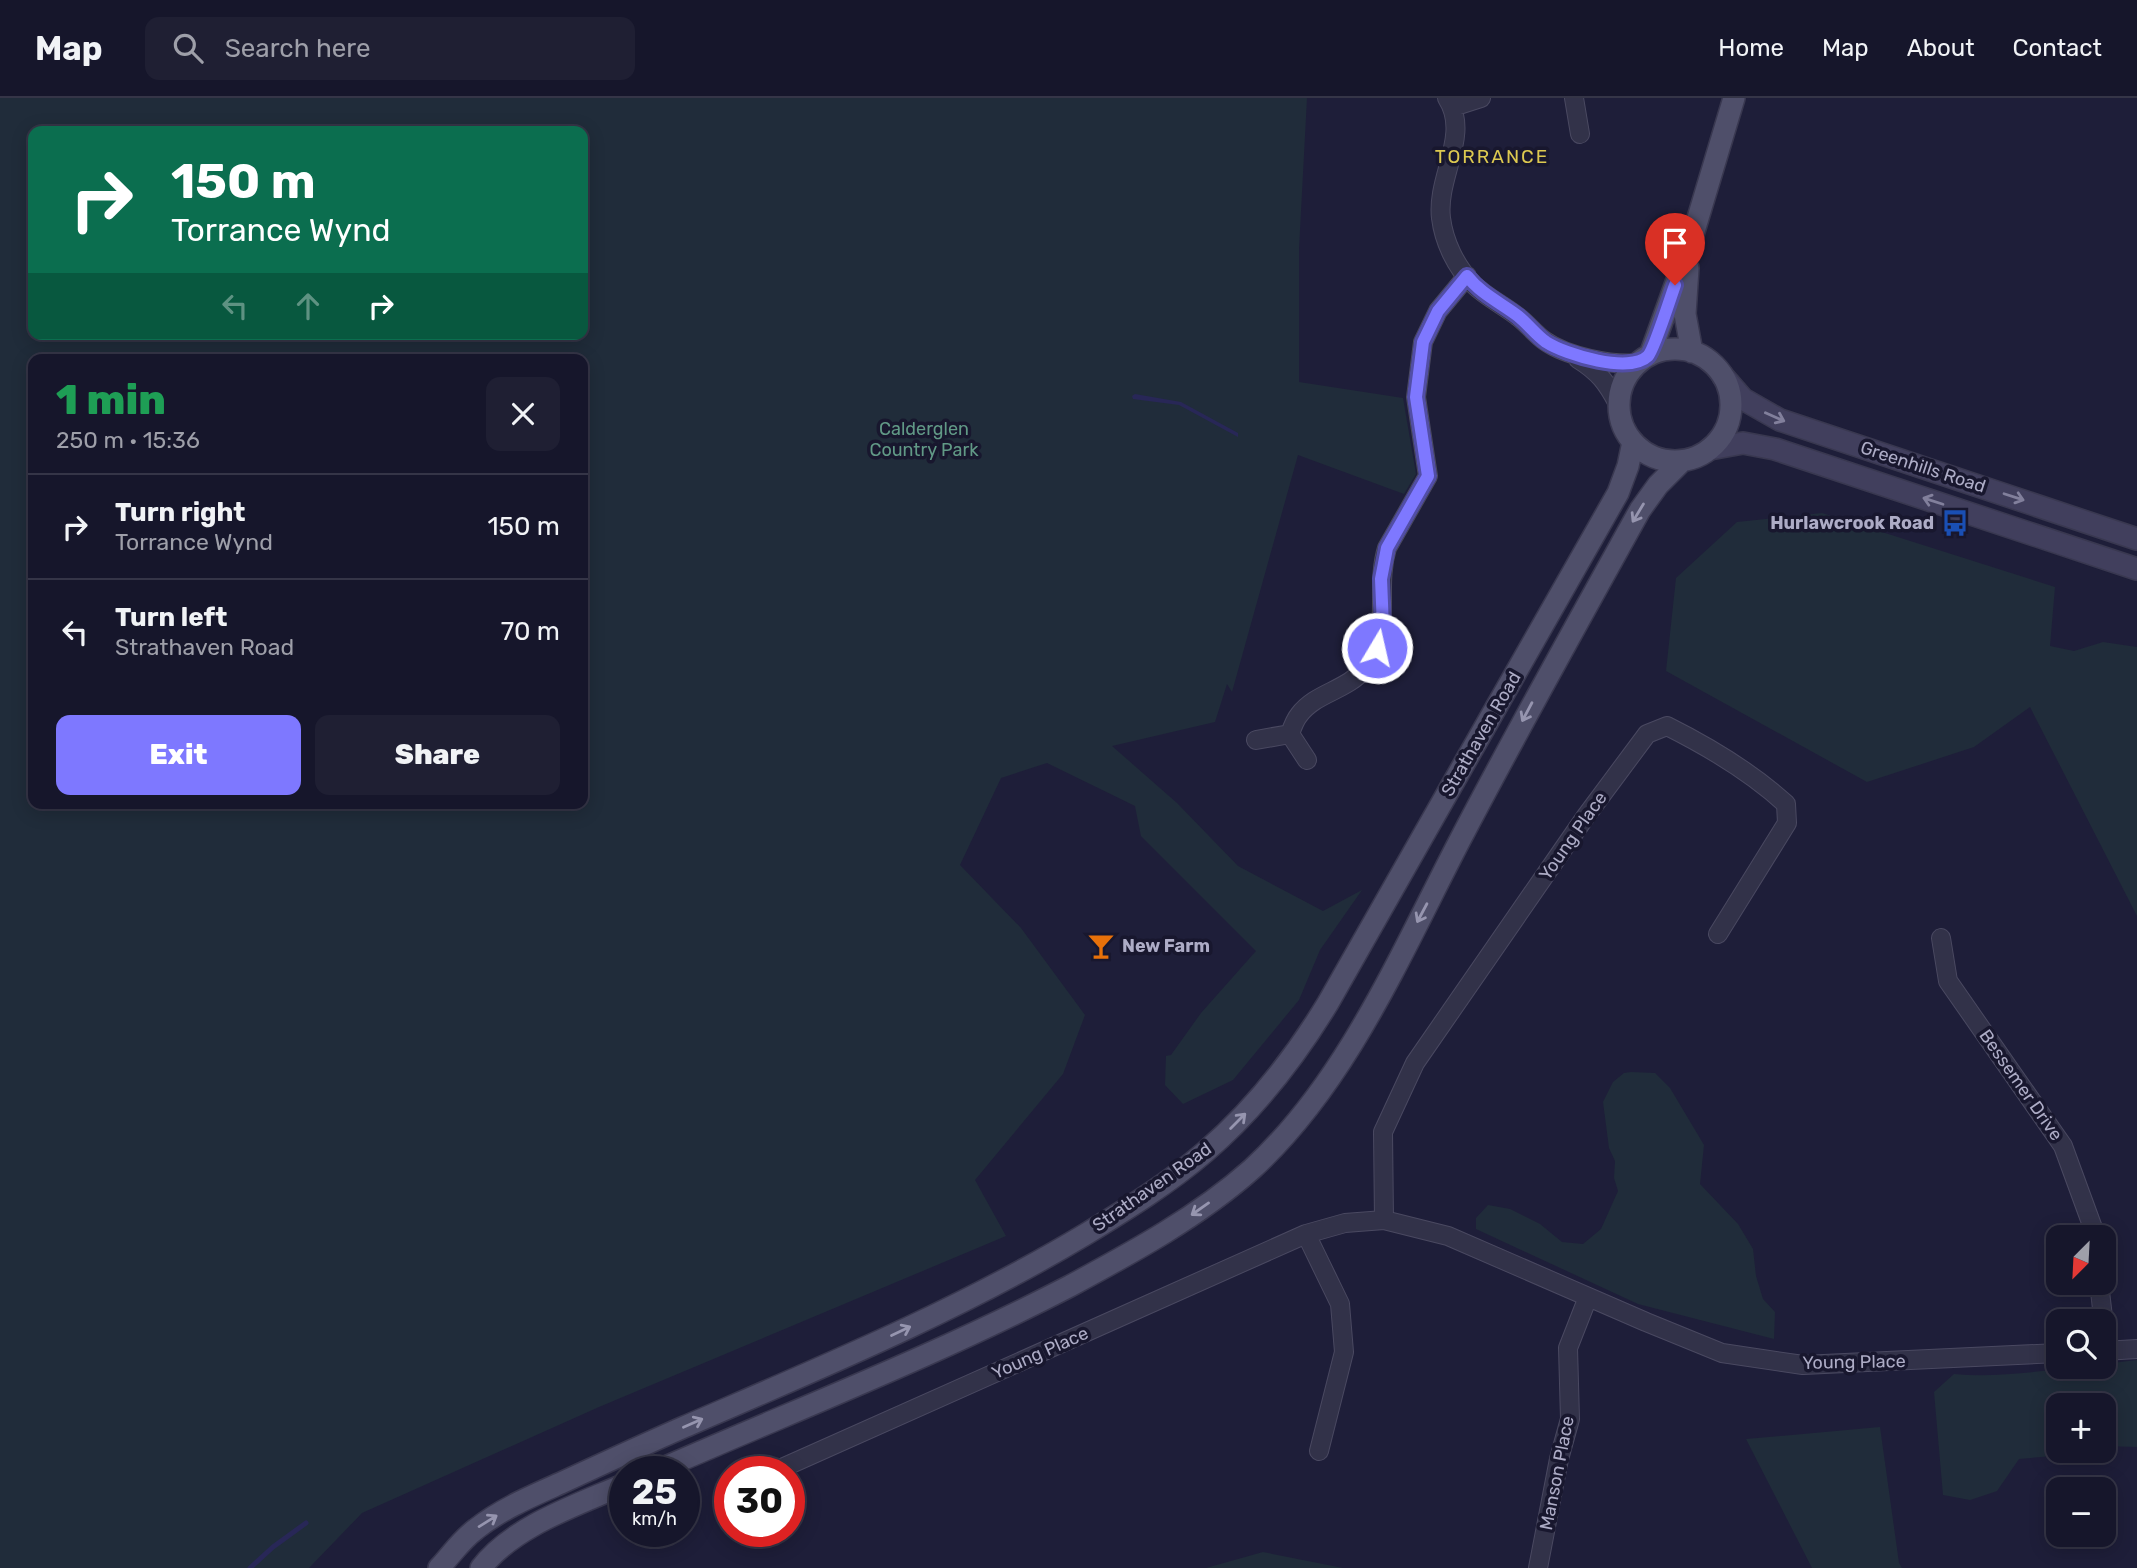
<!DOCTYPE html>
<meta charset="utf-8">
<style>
:root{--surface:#16162b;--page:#1f1f33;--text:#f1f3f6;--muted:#9e9fa9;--line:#353547;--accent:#7e78ff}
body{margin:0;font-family:Rubik,sans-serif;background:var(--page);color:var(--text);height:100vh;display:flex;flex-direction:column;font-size:26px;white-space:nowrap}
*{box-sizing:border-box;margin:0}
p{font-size:23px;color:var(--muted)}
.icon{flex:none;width:38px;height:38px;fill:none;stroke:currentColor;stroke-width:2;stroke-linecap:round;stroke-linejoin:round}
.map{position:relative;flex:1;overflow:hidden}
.panel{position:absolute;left:28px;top:256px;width:560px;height:455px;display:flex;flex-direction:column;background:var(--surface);border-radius:14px;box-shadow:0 4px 18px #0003,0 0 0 2px var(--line)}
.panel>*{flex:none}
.guide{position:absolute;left:28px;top:28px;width:560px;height:214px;border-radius:14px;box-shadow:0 4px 18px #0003,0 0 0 2px var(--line);background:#0b6e4f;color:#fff;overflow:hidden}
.needle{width:46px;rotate:204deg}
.tools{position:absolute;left:2046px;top:1127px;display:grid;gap:14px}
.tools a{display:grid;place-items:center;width:70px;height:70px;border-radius:14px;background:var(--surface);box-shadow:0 4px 18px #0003,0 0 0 2px var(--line);font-size:35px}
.speed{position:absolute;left:609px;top:1358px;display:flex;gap:14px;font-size:35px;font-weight:700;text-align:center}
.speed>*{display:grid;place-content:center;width:91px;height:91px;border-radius:50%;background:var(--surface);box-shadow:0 4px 18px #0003,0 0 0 2px var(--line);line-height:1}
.speed small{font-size:18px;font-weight:400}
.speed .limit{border:10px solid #d22;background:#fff;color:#111}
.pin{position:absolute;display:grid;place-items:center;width:60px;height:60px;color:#fff;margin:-72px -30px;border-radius:50% 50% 50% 0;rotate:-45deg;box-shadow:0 0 7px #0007}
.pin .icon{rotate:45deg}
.me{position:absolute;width:77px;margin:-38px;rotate:9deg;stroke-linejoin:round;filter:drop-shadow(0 0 5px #0008)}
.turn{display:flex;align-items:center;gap:24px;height:147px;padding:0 28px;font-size:32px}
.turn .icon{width:91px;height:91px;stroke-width:2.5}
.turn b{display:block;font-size:49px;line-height:60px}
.lanes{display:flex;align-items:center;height:66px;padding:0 28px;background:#0003;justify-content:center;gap:35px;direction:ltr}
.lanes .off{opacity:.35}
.round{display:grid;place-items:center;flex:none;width:74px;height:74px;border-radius:14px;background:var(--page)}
.headline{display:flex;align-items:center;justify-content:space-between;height:119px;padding:0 28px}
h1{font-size:42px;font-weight:800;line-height:52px;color:#1e9e55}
.action{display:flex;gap:14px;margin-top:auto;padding:14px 28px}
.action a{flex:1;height:80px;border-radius:14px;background:var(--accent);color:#fff;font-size:28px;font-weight:800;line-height:80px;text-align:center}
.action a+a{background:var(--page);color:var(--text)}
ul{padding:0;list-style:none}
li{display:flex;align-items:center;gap:21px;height:105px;padding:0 28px;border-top:2px solid var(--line)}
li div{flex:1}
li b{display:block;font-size:26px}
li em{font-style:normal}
header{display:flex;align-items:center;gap:42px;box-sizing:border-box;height:98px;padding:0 35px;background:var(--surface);border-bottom:2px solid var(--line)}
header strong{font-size:33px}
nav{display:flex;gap:38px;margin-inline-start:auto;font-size:24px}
.search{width:490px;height:63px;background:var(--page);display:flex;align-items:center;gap:18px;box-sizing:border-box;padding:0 24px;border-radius:14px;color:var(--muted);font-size:26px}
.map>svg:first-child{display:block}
.green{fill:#202c3a;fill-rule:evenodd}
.water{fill:#282757}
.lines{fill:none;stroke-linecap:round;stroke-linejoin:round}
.stream{stroke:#282757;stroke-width:5}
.street-casing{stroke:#4a4961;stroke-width:20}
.secondary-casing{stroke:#393850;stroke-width:24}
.primary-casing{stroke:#393850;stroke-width:24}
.street{stroke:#323249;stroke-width:18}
.secondary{stroke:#413f5d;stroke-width:21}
.primary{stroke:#4f4f6a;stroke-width:21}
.oneway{stroke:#82809c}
.oneway2{stroke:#9695af}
.route-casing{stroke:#524ea6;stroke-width:18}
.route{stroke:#7e78ff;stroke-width:12}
.labels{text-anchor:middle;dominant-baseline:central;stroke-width:7;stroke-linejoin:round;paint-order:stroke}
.park-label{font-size:18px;fill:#619986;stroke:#18172e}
.street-label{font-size:18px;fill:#adacc6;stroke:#18172e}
.poi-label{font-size:18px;font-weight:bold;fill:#adacc6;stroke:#18172e;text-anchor:end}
.neighbourhood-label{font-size:19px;letter-spacing:2px;fill:#ddc950;stroke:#18172e}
</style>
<header>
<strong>Map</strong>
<div class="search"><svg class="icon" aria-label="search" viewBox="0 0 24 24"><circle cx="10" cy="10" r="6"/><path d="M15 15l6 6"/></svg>Search here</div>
<nav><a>Home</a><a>Map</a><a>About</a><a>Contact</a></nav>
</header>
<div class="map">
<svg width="2137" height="1470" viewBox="0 0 2137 1470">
<rect width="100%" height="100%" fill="#1e1e39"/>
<!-- green -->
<path class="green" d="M0 0H1307L1299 151V284L1403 300 1416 376 1404 396 1298 357 1232 594 1227 586 1215 624 1112 648 1177 705 1238 768 1323 813 1362 792 1320 852 1299 902 1233 982 1183 1006 1165 987 1166 958 1171 957 1201 915 1256 853 1141 738 1135 708 1047 665 1001 680 960 767 1021 830 1085 917 1063 976 975 1082 1006 1138 599 1309 362 1415 309 1470H0ZM33 33H583V236H33ZM33 261H583V705H33Z
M1822 415 2055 489 2050 548 2074 553 2103 544 2137 549V818L2030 609 1974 649 1867 684 1666 573 1676 480 1737 424Z
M1631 974 1655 975 1670 990 1704 1047 1700 1086 1738 1126 1753 1151 1756 1178 1763 1201 1775 1214 1774 1241 1638 1206 1476 1131V1120L1488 1107 1510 1111 1540 1126 1562 1144 1583 1146 1601 1131 1618 1093 1614 1080 1615 1063 1609 1050 1603 1004 1613 984 1624 975Z
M2137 1262V1349L2104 1348V1307H2058V1353H2086L2075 1356 2019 1361 1997 1393 1970 1402 1943 1397 1934 1294 1954 1276C2004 1281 2054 1269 2104 1269V1266Z
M1880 1329 1899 1465 1902 1470H1812L1746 1341Z
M1263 1454 1343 1470H1206Z"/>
<!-- water -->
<path class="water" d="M1135 296 1181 304 1238 335V339L1179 307 1133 301 1132 298Z"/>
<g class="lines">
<!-- stream -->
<path class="stream" d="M250 1470 273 1449 306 1425"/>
<defs>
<path id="street" d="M1447 0C1471 37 1436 79 1441 120 1444 144 1456 169 1473 186 1486 199 1503 207 1517 218 1527 225 1535 236 1545 243 1566 258 1612 268 1638 265
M1574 0 1580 36
M1453 9 1481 0
M1578 261C1599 274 1607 285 1618 306
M1256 642 1290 636
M1307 662 1290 636C1292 630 1295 622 1299 617 1316 594 1347 593 1365 570 1394 531 1374 493 1387 450L1428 378 1416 299 1423 244 1438 213 1467 178
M1941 840 1948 883 2063 1048 2093 1130 2094 1139
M1384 1122 1383 1034 1415 965 1586 718 1647 636 1667 628C1709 649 1751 674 1786 706L1787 725 1718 836
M1306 1136 1340 1206 1344 1254 1319 1353
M2099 1185 2107 1253
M2104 1253 2137 1251
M773 1374 1306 1136 1345 1125 1384 1122 1448 1138 1646 1224 1722 1255 1803 1267 2058 1255
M1538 1470 1559 1361 1570 1321 1568 1250 1588 1199"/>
<path id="secondary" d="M1722 277 1743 301 1780 322 2137 441
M1710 351 1743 345 1775 351 2137 471"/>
<path id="primary" d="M1688 170 1685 216 1692 254
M1619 307a56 56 0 1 1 112 0a56 56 0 1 1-112 0Z
M1650 257 1692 140 1734 0
M654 1374C793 1313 935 1258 1070 1188 1133 1154 1198 1119 1252 1071 1347 984 1401 855 1460 742 1518 631 1579 522 1640 412L1658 387 1682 363
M439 1470C452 1456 461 1442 476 1431 501 1411 532 1398 561 1385 602 1366 643 1347 684 1329 820 1270 958 1213 1086 1136 1127 1111 1169 1085 1205 1054 1255 1011 1294 961 1328 905L1618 395 1628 368 1633 344
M481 1470C513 1428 577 1407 625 1386"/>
</defs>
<!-- street casing -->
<use href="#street" class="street-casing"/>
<!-- secondary casing -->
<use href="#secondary" class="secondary-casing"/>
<!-- primary casing -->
<use href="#primary" class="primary-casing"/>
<!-- street -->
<use href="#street" class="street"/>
<!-- secondary -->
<use href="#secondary" class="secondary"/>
<!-- primary -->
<use href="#primary" class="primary"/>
</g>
<!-- one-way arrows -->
<defs><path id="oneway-shaft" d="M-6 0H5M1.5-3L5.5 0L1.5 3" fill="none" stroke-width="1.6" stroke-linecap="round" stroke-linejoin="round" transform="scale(1.75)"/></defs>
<g class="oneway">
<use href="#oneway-shaft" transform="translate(1775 319) rotate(24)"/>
<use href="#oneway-shaft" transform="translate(2014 399) rotate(18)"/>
<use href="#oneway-shaft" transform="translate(1933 403) rotate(-162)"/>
</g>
<g class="oneway2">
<use href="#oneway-shaft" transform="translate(1638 415) rotate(121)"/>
<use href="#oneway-shaft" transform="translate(1527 614) rotate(118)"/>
<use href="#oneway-shaft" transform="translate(1422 815) rotate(118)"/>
<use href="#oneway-shaft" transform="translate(1238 1023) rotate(-45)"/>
<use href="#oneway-shaft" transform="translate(1200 1111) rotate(145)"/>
<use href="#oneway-shaft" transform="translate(901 1233) rotate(-25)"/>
<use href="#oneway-shaft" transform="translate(693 1325) rotate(-24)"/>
<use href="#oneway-shaft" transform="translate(488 1423) rotate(-32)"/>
</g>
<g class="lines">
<defs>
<path id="route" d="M1377 550 1383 529 1381 481 1387 450 1428 378 1416 299 1423 244 1438 213 1467 178C1481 196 1501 205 1518 218 1528 226 1536 237 1546 244 1566 257 1630 276 1648 258 1654 252 1671 198 1675 187"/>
</defs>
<!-- route casing -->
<use href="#route" class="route-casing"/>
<!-- route -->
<use href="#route" class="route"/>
</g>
<!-- icons -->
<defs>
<symbol id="bus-bare" viewBox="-9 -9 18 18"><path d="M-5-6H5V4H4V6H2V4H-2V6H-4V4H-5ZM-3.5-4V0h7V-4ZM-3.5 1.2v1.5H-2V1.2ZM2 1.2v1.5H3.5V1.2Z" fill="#1a4fb4" stroke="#18172e" stroke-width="2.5" paint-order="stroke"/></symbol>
<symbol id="bar-bare" viewBox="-9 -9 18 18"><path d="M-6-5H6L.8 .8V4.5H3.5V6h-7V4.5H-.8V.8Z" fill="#e8710a" stroke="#18172e" stroke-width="2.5" paint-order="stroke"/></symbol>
</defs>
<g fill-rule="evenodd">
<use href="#bus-bare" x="1936" y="406" width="38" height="38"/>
<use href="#bar-bare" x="1082" y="829" width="38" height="38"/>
</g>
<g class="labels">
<!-- park labels -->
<g class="park-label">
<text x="924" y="331">Calderglen<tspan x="924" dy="21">Country Park</tspan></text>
</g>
<!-- street labels -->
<g class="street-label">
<text transform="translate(1923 369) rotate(18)">Greenhills Road</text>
<text transform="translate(1481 636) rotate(-60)">Strathaven Road</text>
<text transform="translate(1573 738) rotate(-55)">Young Place</text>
<text transform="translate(2021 987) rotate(55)">Bessemer Drive</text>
<text transform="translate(1152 1089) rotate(-35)">Strathaven Road</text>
<text transform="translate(1040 1255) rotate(-24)">Young Place</text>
<text transform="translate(1854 1264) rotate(-1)">Young Place</text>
<text transform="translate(1557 1375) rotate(-79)">Manson Place</text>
</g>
<!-- poi labels -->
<g class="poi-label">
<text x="1934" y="425">Hurlawcrook Road</text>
<text x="1122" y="848" text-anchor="start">New Farm</text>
</g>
<!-- neighbourhood labels -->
<g class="neighbourhood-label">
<text x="1492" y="58">TORRANCE</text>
</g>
</g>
</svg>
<div class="tools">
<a><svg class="needle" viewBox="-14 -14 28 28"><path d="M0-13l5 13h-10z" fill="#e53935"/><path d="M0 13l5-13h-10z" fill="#9e9fa9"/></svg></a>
<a><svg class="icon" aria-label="search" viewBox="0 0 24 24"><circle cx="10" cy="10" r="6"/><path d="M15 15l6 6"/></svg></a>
<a>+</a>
<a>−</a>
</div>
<div class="speed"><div>25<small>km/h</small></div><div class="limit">30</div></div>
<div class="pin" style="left:1675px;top:187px;background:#d93025"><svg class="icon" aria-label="arrive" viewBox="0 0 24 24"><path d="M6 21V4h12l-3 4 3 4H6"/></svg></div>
<svg class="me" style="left:1377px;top:550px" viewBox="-20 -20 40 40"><circle r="17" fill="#7e78ff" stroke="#fff" stroke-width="3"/><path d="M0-11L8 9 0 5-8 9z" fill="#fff"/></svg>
<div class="guide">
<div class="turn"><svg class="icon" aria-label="right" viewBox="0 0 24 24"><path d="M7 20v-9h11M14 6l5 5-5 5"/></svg><div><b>150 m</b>Torrance Wynd</div></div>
<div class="lanes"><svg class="icon off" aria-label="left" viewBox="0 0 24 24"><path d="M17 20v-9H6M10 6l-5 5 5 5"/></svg><svg class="icon off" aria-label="ahead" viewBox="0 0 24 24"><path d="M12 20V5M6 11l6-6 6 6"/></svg><svg class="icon" aria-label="right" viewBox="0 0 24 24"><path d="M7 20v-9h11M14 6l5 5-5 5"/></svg></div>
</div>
<section class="panel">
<div class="headline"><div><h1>1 min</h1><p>250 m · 15:36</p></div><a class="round"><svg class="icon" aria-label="close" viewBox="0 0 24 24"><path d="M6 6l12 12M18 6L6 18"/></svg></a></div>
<ul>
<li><svg class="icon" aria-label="right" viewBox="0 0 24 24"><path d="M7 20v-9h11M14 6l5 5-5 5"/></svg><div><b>Turn right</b><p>Torrance Wynd</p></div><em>150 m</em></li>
<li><svg class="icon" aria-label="left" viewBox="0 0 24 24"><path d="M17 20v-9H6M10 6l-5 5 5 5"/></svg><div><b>Turn left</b><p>Strathaven Road</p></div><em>70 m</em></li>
</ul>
<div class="action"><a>Exit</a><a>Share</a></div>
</section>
</div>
